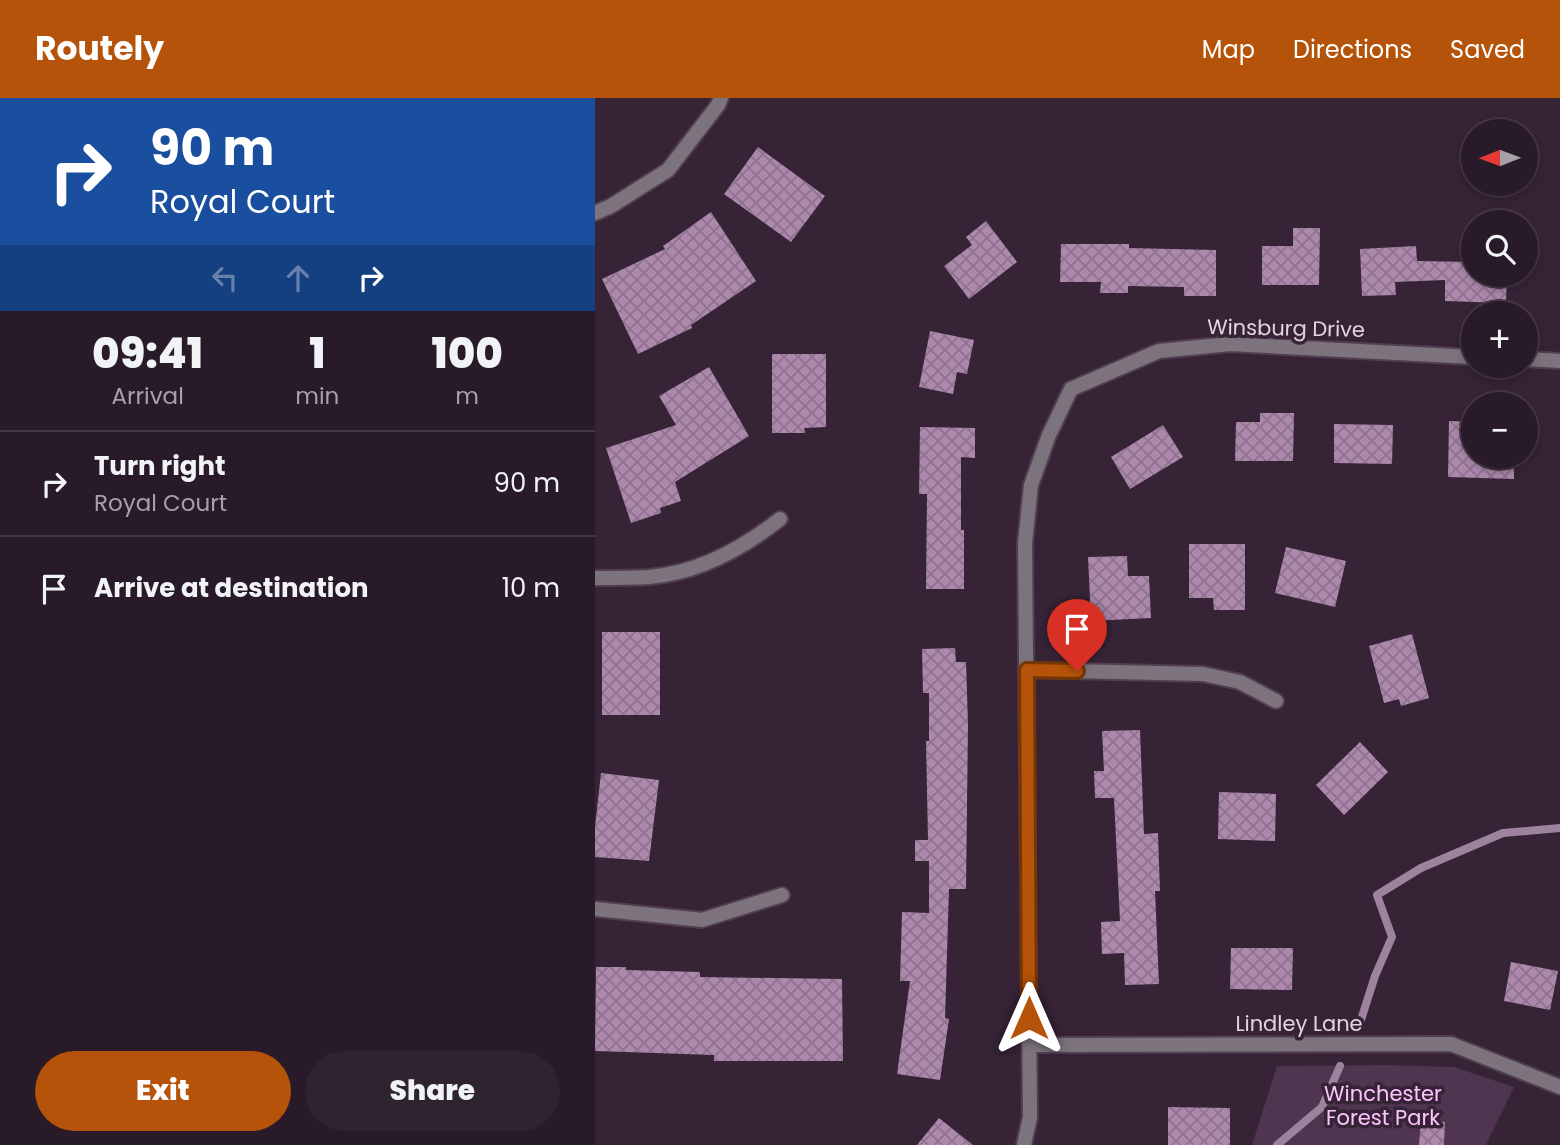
<!DOCTYPE html>
<meta charset="utf-8">
<style>
:root{--surface:#281a28;--page:#302330;--text:#f1f3f6;--muted:#a5a1a8;--line:#443845;--accent:#b45309}
body{margin:0;font-family:Poppins,sans-serif;background:var(--page);color:var(--text);height:100vh;display:flex;flex-direction:column;font-size:26px;white-space:nowrap}
*{box-sizing:border-box;margin:0}
p{font-size:23px;color:var(--muted)}
.icon{flex:none;width:38px;height:38px;fill:none;stroke:currentColor;stroke-width:2;stroke-linecap:round;stroke-linejoin:round}
.map{position:relative;flex:1;overflow:hidden}
.side{display:flex;flex-direction:column;background:var(--surface);width:595px}
.side>*{flex:none}
.top-card{background:#1a4fa0;color:#fff;overflow:hidden}
.needle{width:46px;rotate:269deg}
.tools{position:absolute;left:866px;top:21px;display:grid;gap:14px}
.tools a{display:grid;place-items:center;width:77px;height:77px;border-radius:50%;background:var(--surface);box-shadow:0 4px 10px #0003,0 0 0 2px var(--line);font-size:35px}
.pin{position:absolute;display:grid;place-items:center;width:60px;height:60px;color:#fff;margin:-72px -30px;border-radius:50% 50% 50% 0;rotate:-45deg;box-shadow:0 0 7px #0007}
.pin .icon{rotate:45deg}
.me{position:absolute;width:77px;margin:-38px;rotate:0deg;stroke-linejoin:round;filter:drop-shadow(0 0 5px #0008)}
.turn{display:flex;align-items:center;gap:24px;height:147px;padding:0 35px;font-size:32px}
.turn .icon{width:91px;height:91px;stroke-width:2.5}
.turn b{display:block;font-size:49px;line-height:60px}
.lanes{display:flex;align-items:center;height:66px;padding:0 35px;background:#0003;justify-content:center;gap:35px;direction:ltr}
.lanes .off{opacity:.35}
.eta{display:flex;justify-content:space-evenly;align-items:center;height:119px;text-align:center}
.eta b{font-size:42px;font-weight:800;line-height:49px}
.cta{display:flex;gap:14px;margin-top:auto;padding:14px 35px}
.cta a{flex:1;height:80px;border-radius:42px;background:var(--accent);color:#fff;font-size:28px;font-weight:800;line-height:80px;text-align:center}
.cta a+a{background:var(--page);color:var(--text)}
ul{padding:0;list-style:none}
li{display:flex;align-items:center;gap:21px;height:105px;padding:0 35px;border-top:2px solid var(--line)}
li div{flex:1}
li b{display:block;font-size:26px}
li em{font-style:normal}
header{display:flex;align-items:center;gap:42px;box-sizing:border-box;height:98px;padding:0 35px;background:var(--accent);color:#fff}
header strong{font-size:33px}
nav{display:flex;gap:38px;margin-inline-start:auto;font-size:24px}
main{display:flex;flex:1;min-height:0}
.map>svg:first-child{display:block}
.green{fill:#4f354f}
.lines{fill:none;stroke-linecap:round;stroke-linejoin:round}
.stream{stroke:#9e839e;stroke-width:8}
.building{fill:url(#building-cross-hatch)}
.minor-casing{stroke:#513f51;stroke-width:18}
.minor{stroke:#7d737d;stroke-width:14}
.route-casing{stroke:#753606;stroke-width:18}
.route{stroke:#b45309;stroke-width:12}
.labels{text-anchor:middle;dominant-baseline:central;stroke-width:7;stroke-linejoin:round;paint-order:stroke}
.street-label{font-size:21px;fill:#e1d4e1;stroke:#362336}
.park-label{font-size:21px;fill:#fcc4fc;stroke:#362336}
</style>
<header>
<strong>Routely</strong>
<nav><a>Map</a><a>Directions</a><a>Saved</a></nav>
</header>
<main>
<section class="side">
<div class="top-card">
<div class="turn"><svg class="icon" aria-label="right" viewBox="0 0 24 24"><path d="M7 20v-9h11M14 6l5 5-5 5"/></svg><div><b>90 m</b>Royal Court</div></div>
<div class="lanes"><svg class="icon off" aria-label="left" viewBox="0 0 24 24"><path d="M17 20v-9H6M10 6l-5 5 5 5"/></svg><svg class="icon off" aria-label="ahead" viewBox="0 0 24 24"><path d="M12 20V5M6 11l6-6 6 6"/></svg><svg class="icon" aria-label="right" viewBox="0 0 24 24"><path d="M7 20v-9h11M14 6l5 5-5 5"/></svg></div>
</div>
<div class="eta">
<div><b>09:41</b><p>Arrival</p></div>
<div><b>1</b><p>min</p></div>
<div><b>100</b><p>m</p></div>
</div>
<ul>
<li><svg class="icon" aria-label="right" viewBox="0 0 24 24"><path d="M7 20v-9h11M14 6l5 5-5 5"/></svg><div><b>Turn right</b><p>Royal Court</p></div><em>90 m</em></li>
<li><svg class="icon" aria-label="arrive" viewBox="0 0 24 24"><path d="M6 21V4h12l-3 4 3 4H6"/></svg><div><b>Arrive at destination</b></div><em>10 m</em></li>
</ul>
<div class="cta"><a>Exit</a><a>Share</a></div>
</section>
<div class="map">
<svg width="965" height="1047" viewBox="0 0 965 1047">
<defs>
<pattern id="building-cross-hatch" width="8" height="8" patternUnits="userSpaceOnUse" patternTransform="scale(1.75)"><rect width="8" height="8" fill="#ad88ad"/><path d="M0 0l8 8M0 8l8-8" fill="none" stroke="#8e728e"/></pattern>
</defs>
<rect width="100%" height="100%" fill="#362336"/>
<!-- green -->
<path class="green" d="M793 967 859 969 919 989 891 1047H657L682 968Z"/>
<g class="lines">
<!-- stream -->
<path class="stream" d="M765 925 780 878 797 839 782 797 826 770 908 735 965 730
M682 1047 727 1009 745 968"/>
</g>
<!-- building -->
<path class="building" d="M163 49 230 98 196 144 129 96Z
M116 114 161 183 96 227 97 230 43 256 7 181 70 151 68 148Z
M391 123 422 164 374 201 349 168 377 147 371 139Z
M698 130H725L724 187H667V148H698Z
M466 146H534V150L621 152V198H589V189L533 188V195H505L506 184H465Z
M821 148 822 163 878 164V177H912L911 205 850 203V182L800 184 801 197 767 198 765 151Z
M335 233 379 242 372 276 362 274 358 296 324 289Z
M177 256H231V329L209 330 210 335H177Z
M114 269 154 338 80 384 86 403 65 410 66 415 36 425 11 350 81 327 64 298Z
M665 315H699L698 363H640L641 324H665Z
M854 323 878 324V359H919V381L853 379Z
M739 326 798 327 797 366 739 365Z
M568 327 588 359 535 391 516 359Z
M325 329 380 330V360L366 359V432H369V491H331L332 396H324Z
M594 446H650V512H619L618 500H594Z
M691 449 751 463 740 509 680 495Z
M532 458 533 478H554L556 520 496 523 493 459Z
M7 534H65V617H7Z
M817 536 834 600 806 608 804 601 789 605 774 548Z
M360 550 361 564H371L373 626 371 791H354L350 920 354 921 345 982 302 976 315 883H305L307 814 334 815V763H320V742H333L331 643H334V595H328L327 551Z
M545 632 549 736 563 735 565 793H560L564 886 530 887 529 855 507 856 506 824 525 823 519 700H500L499 673H509L507 633Z
M765 644 793 674 749 717 721 687Z
M6 675 64 682 54 763 0 759V729Z
M624 694 681 696 680 743 623 741Z
M636 850H698L697 892 635 891Z
M916 864 963 873 955 912 909 903Z
M1 869H31V872L105 874V879L247 881 248 963H119V957L0 953Z
M573 1009 635 1010V1047H573Z
M344 1020 378 1047H322Z
M826 1023 850 1024 849 1047H824Z"/>
<g class="lines">
<defs>
<path id="minor" d="M0 115 16 108 73 72 123 7 126 0
M931 261 965 263
M0 480C18 480 36 480 54 479 103 475 147 451 185 421
M432 572 608 576 645 584 681 603
M0 811 107 822 187 797
M434 947 856 946 965 989
M429 1047 435 1019 430 445 436 387 454 337 476 291 564 253 635 246 878 259"/>
</defs>
<!-- minor casing -->
<use href="#minor" class="minor-casing"/>
<!-- minor -->
<use href="#minor" class="minor"/>
</g>
<g class="lines">
<defs>
<path id="route" d="M434 920 432 572 482 573"/>
</defs>
<!-- route casing -->
<use href="#route" class="route-casing"/>
<!-- route -->
<use href="#route" class="route"/>
</g>
<g class="labels">
<!-- street labels -->
<g class="street-label">
<text transform="translate(691 230) rotate(1)">Winsburg Drive</text>
<text x="704" y="925">Lindley Lane</text>
</g>
<!-- park labels -->
<g class="park-label">
<text x="788" y="995">Winchester<tspan x="788" dy="24">Forest Park</tspan></text>
</g>
</g>
</svg>
<div class="tools">
<a><svg class="needle" viewBox="-14 -14 28 28"><path d="M0-13l5 13h-10z" fill="#e53935"/><path d="M0 13l5-13h-10z" fill="#a5a1a8"/></svg></a>
<a><svg class="icon" aria-label="search" viewBox="0 0 24 24"><circle cx="10" cy="10" r="6"/><path d="M15 15l6 6"/></svg></a>
<a>+</a>
<a>−</a>
</div>
<div class="pin" style="left:482px;top:573px;background:#d93025"><svg class="icon" aria-label="arrive" viewBox="0 0 24 24"><path d="M6 21V4h12l-3 4 3 4H6"/></svg></div>
<svg class="me" style="left:434px;top:920px" viewBox="-20 -20 40 40"><path d="M0-17L14 15 0 8-14 15z" fill="#b45309" stroke="#fff" stroke-width="4"/></svg>
</div>
</main>
